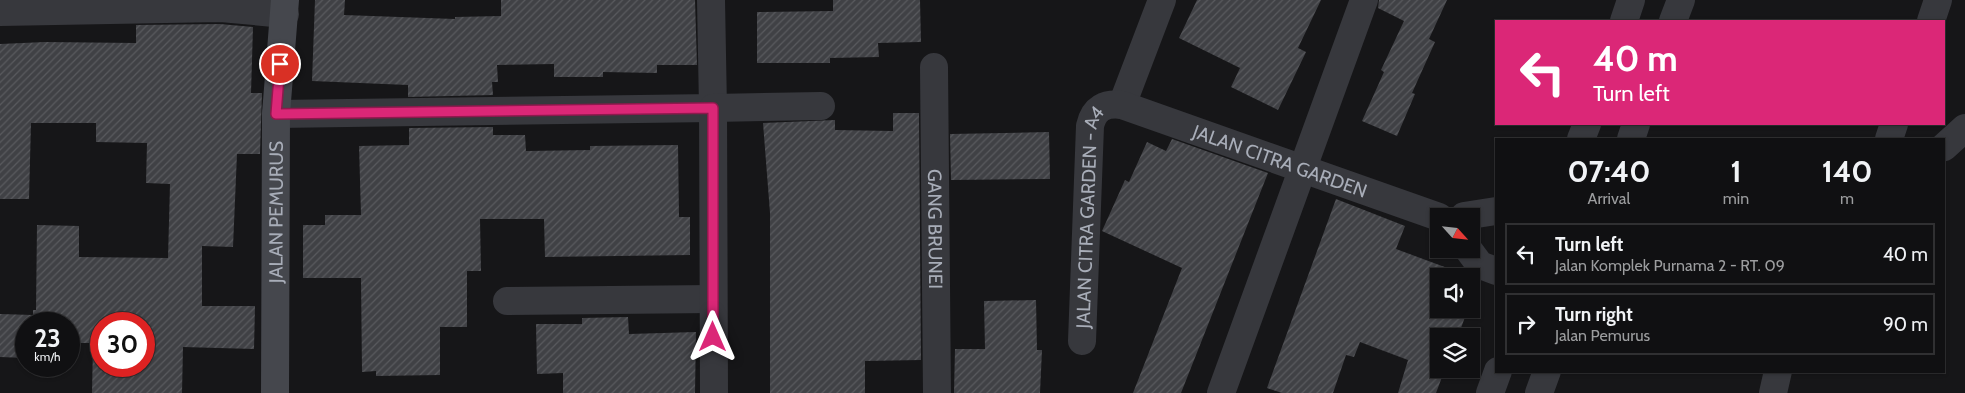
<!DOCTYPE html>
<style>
:root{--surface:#101012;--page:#1e1e20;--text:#f1f3f6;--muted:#9c9d9f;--line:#303032}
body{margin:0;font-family:Cabin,sans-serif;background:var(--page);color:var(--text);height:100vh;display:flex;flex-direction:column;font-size:19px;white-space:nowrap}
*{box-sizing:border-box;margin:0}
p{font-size:16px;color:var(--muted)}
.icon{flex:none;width:28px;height:28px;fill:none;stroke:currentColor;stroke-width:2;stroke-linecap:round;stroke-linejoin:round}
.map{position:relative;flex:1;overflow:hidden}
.details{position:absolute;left:1495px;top:138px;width:450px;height:235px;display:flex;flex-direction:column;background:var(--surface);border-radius:0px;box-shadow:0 1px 4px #0004,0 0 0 1px var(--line)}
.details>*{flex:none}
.hud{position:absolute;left:1495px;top:20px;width:450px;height:105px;border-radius:0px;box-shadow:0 1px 4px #0004,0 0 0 1px var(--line);background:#db2777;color:#fff;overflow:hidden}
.needle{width:32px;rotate:117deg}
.fabs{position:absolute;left:1430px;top:208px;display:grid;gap:10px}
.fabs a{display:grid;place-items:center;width:50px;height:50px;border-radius:0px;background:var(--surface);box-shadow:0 1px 4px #0004,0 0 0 1px var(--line);font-size:25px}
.speed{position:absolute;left:15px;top:312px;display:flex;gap:10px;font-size:25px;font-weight:700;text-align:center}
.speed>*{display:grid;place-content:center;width:65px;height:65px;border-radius:50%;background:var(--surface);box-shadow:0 1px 4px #0004,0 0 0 1px var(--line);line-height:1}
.speed small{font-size:12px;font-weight:400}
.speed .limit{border:8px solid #d22;background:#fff;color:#111}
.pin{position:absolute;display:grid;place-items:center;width:42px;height:42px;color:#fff;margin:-21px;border:2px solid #fff;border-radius:50%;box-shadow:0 1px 5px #0007}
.me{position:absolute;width:55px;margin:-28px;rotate:0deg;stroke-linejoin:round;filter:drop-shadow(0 0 4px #0008)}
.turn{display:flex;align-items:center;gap:18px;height:105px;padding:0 15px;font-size:22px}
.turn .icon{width:65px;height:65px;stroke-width:2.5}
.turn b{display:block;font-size:35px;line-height:42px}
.eta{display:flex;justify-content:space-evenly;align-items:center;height:85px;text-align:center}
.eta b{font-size:30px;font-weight:800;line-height:35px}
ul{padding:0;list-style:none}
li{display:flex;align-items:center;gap:15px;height:62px;margin:0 10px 8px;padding:0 5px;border:2px solid var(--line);border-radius:0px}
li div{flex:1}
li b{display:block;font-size:19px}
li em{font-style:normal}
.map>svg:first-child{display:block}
.building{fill:url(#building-hatch);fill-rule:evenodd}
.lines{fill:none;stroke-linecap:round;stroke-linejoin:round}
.street{stroke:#37383d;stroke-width:28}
.secondary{stroke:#45474d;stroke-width:28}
.route-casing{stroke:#8e194d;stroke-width:12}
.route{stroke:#db2777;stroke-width:9}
.labels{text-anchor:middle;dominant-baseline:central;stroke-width:4.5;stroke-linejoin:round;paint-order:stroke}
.street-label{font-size:19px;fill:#a8adb8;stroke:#111113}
</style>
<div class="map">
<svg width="1965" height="393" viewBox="0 0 1965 393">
<defs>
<pattern id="building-hatch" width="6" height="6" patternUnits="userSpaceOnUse" patternTransform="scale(1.25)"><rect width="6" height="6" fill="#404145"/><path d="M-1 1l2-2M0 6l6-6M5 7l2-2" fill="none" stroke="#595a5e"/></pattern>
</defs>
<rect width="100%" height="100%" fill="#161618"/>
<!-- building -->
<path class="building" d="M315 0H345L344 15 455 19V17L501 16V0H695L697 65H657V73L603 72V77H554V64L497 65 498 82H492L493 95 408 97V85L312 81Z
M833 0H920L921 42 878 43 879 57 830 58V63H757V12L833 11Z
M1197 0H1321L1298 48 1306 52 1278 110 1231 87 1240 68 1179 38Z
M1379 0H1447L1429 39 1435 42 1412 93 1415 94 1397 136 1362 121 1384 72 1381 70 1404 21 1378 8Z
M220 24 253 27 251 93H262L260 154H237L233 247 202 246V306H255L254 349 183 347 182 393H92L93 343H69V324H26V358L0 357V314L33 315V310H36L37 225 79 226V257L168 258 170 184 146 183 147 143 96 142V123H31L29 199H0V44L45 42 136 43V25ZM101 324H144V366H101Z
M893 113H919L921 360 865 361V393H770V213L763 123 835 120V130L893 131Z
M493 127V135H525L526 151 590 150V146L678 145 679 217H690V255L545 257 544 219H480L481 271H467V327H440V375L376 376V371L362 372 361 278H303V225H325V215H361L359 146 409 145V128Z
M1049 132 1050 179 951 180 950 134Z
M1172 139 1268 173 1181 393H1133L1182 268 1102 231 1125 180 1129 182 1147 142 1166 151Z
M1336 199 1405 226 1396 249 1469 276H1439V309H1468L1458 336H1439V369H1445L1436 393H1398L1408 360 1360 342 1354 357 1346 355 1333 393H1282L1267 388Z
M1036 300 1037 350H1042L1040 393H954L955 349H985L984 301Z
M628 317 629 334 696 332 695 393H563V373L537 374 536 324H582V318Z"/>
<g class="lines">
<!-- street -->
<g class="street">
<path d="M0 12 221 8 285 14"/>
<path d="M1624 21 1631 0"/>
<path d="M1673 21 1681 0"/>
<path d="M1931 21 1938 0"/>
<path id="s1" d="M934 67 937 393"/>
<path d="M1122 105 1162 0"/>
<path d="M276 114 713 108 711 0"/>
<path d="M1581 139 1587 124"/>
<path d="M1631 139 1636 124"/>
<path d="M1889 139 1894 124"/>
<path d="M1944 147 1965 128"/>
<path d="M1464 216 1496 211"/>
<path d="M1468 249 1480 265 1496 271"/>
<path d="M507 301 713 299"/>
<path id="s2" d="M1082 341 1090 126C1094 108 1105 103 1122 105L1439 217"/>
<path d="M714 393 713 108 821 106"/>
<path d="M1221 393 1364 0"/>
<path d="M1490 393 1498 371"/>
<path d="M1539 393 1547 371"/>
<path d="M1773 393 1778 371"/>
</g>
<!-- secondary -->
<path class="secondary" id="s3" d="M275 393 276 114 285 0"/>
</g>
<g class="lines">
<defs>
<path id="route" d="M280 64 276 114 713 108V337"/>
</defs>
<!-- route casing -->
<use href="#route" class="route-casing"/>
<!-- route -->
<use href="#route" class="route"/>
</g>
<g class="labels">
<!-- street labels -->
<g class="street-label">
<text stroke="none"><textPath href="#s2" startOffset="426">JALAN CITRA GARDEN</textPath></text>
<text stroke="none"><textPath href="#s3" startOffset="181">JALAN PEMURUS</textPath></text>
<text stroke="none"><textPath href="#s2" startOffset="124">JALAN CITRA GARDEN - A4</textPath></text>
<text stroke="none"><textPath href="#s1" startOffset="162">GANG BRUNEI</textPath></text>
</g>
</g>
</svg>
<div class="fabs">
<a><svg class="needle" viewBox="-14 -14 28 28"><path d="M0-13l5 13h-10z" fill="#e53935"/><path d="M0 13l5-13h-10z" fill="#9c9d9f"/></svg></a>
<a><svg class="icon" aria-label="sound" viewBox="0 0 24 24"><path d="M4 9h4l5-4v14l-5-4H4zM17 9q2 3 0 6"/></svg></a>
<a><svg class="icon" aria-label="layers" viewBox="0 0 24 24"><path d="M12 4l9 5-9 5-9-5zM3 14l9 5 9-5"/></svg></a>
</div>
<div class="speed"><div>23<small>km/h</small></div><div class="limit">30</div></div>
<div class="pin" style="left:280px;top:64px;background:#d93025"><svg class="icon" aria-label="arrive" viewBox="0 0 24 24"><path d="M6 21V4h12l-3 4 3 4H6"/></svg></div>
<svg class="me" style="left:713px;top:337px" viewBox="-20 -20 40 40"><path d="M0-17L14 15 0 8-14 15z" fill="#db2777" stroke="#fff" stroke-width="4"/></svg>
<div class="hud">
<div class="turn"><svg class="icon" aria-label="left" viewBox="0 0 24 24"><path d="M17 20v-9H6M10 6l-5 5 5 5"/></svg><div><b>40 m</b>Turn left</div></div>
</div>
<section class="details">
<div class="eta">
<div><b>07:40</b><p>Arrival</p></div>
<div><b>1</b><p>min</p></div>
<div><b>140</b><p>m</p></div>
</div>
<ul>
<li><svg class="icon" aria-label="left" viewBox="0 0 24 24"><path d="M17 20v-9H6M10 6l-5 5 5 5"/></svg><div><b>Turn left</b><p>Jalan Komplek Purnama 2 - RT. 09</p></div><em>40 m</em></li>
<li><svg class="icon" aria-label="right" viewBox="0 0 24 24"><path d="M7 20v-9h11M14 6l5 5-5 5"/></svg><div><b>Turn right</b><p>Jalan Pemurus</p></div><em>90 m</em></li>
</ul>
</section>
</div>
